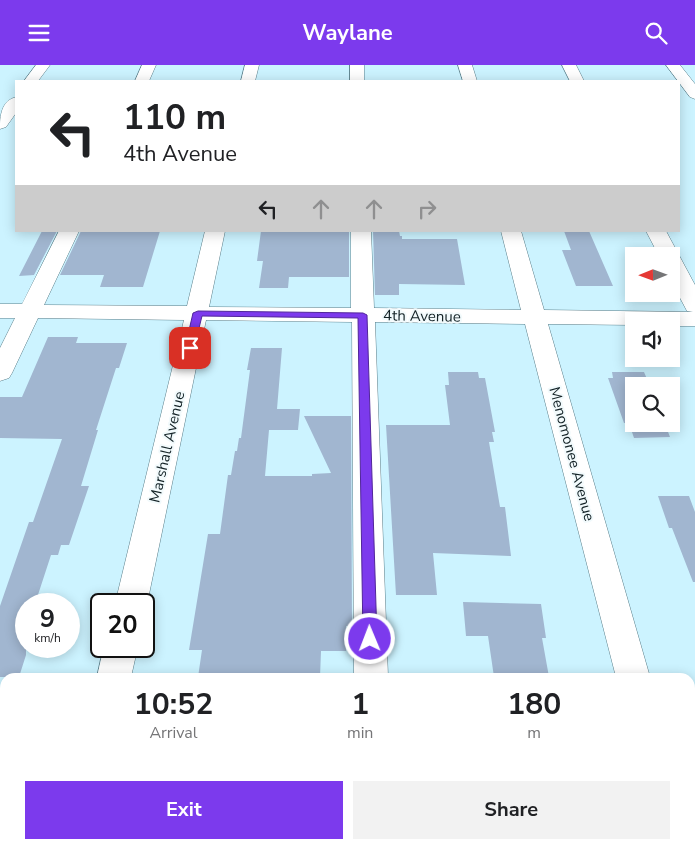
<!DOCTYPE html>
<style>
:root{--surface:#fff;--page:#f2f2f2;--text:#202124;--muted:#757577;--accent:#7c3aed}
body{margin:0;font-family:"Nunito Sans",sans-serif;background:var(--page);color:var(--text);height:100vh;display:flex;flex-direction:column;font-size:19px;white-space:nowrap}
*{box-sizing:border-box;margin:0}
p{font-size:16px;color:var(--muted)}
.icon{flex:none;width:28px;height:28px;fill:none;stroke:currentColor;stroke-width:2;stroke-linecap:round;stroke-linejoin:round}
.map{position:relative;flex:1;overflow:hidden}
.drawer{position:absolute;left:0px;top:608px;width:695px;height:176px;display:flex;flex-direction:column;background:var(--surface);border-radius:15px 15px 0 0;box-shadow:0 2px 12px #0003}
.drawer>*{flex:none}
.banner{position:absolute;left:15px;top:15px;width:665px;height:152px;border-radius:0px;box-shadow:0 2px 12px #0003;background:#fff;color:var(--text);overflow:hidden}
.needle{width:32px;rotate:269deg}
.fabs{position:absolute;left:625px;top:182px;display:grid;gap:10px}
.fabs a{display:grid;place-items:center;width:55px;height:55px;border-radius:0px;background:var(--surface);box-shadow:0 2px 12px #0003;font-size:25px}
.speed{position:absolute;left:15px;top:528px;display:flex;gap:10px;font-size:25px;font-weight:700;text-align:center}
.speed>*{display:grid;place-content:center;width:65px;height:65px;border-radius:50%;background:var(--surface);box-shadow:0 2px 12px #0003;line-height:1}
.speed small{font-size:12px;font-weight:400}
.speed .limit{border:2px solid #111;border-radius:8px;background:#fff;color:#111}
.pin{position:absolute;display:grid;place-items:center;width:42px;height:42px;color:#fff;margin:-21px;border-radius:10px;box-shadow:0 2px 8px #0006}
.me{position:absolute;width:55px;margin:-28px;rotate:359deg;stroke-linejoin:round;filter:drop-shadow(0 0 4px #0008)}
.turn{display:flex;align-items:center;gap:18px;height:105px;padding:0 25px;font-size:22px}
.turn .icon{width:65px;height:65px;stroke-width:2.5}
.turn b{display:block;font-size:35px;line-height:42px}
.lanes{display:flex;align-items:center;height:48px;padding:0 25px;background:#0003;justify-content:center;gap:25px;direction:ltr}
.lanes .off{opacity:.35}
.eta{display:flex;justify-content:space-evenly;align-items:center;height:85px;text-align:center}
.eta b{font-size:30px;font-weight:700;line-height:35px}
.action{display:flex;gap:10px;margin-top:auto;padding:10px 25px}
.action a{flex:1;height:58px;border-radius:0px;background:var(--accent);color:#fff;font-size:20px;font-weight:700;line-height:58px;text-align:center}
.action a+a{background:var(--page);color:var(--text)}
header{display:flex;justify-content:space-between;align-items:center;height:65px;padding:0 25px;background:var(--accent);color:#fff;font-size:22px;font-weight:700}
.map>svg:first-child{display:block}
.building{fill:#a1b6d0}
.lines{fill:none;stroke-linecap:round;stroke-linejoin:round}
.minor-casing{stroke:#5a7e89;stroke-width:1}
.minor{fill:#fff;fill-rule:evenodd}
.route{fill:#7c3aed;stroke:#51269a}
.labels{text-anchor:middle;dominant-baseline:central;stroke-width:4;stroke-linejoin:round;paint-order:stroke}
.street-label{font-size:15px;fill:#132226;stroke:#f2fafc}
</style>
<header><svg class="icon" aria-label="menu" viewBox="0 0 24 24"><path d="M4 6h16M4 12h16M4 18h16"/></svg>Waylane<svg class="icon" aria-label="search" viewBox="0 0 24 24"><circle cx="10" cy="10" r="6"/><path d="M15 15l6 6"/></svg></header>
<div class="map">
<svg width="695" height="783" viewBox="0 0 695 783">
<rect width="100%" height="100%" fill="#ccf3ff"/>
<!-- building -->
<path class="building" d="M42 166H57L34 210 19 211Z
M81 166H160L143 222H100L104 210H60Z
M261 166H349V212H289L288 223H259L263 196H257Z
M373 166H399L400 171H402V174H457L465 220 399 219V230H375Z
M564 166H589L613 221H576L562 185H571Z
M48 272H78L76 278H127L119 303H116L96 365H98L81 421H89L69 480H61L58 490H51L35 539H26V590L19 612H0V541L29 457H33L62 374 0 373V332H22Z
M251 283H282L277 344H300L298 365H269L265 411H312V409L331 408 304 351H351L352 561H346V586H321L320 612H198L202 585H189L208 469H220L228 410H231L235 386H237L239 373H241L250 305H247Z
M448 307H478L479 313H485L495 367H492L494 377H489L500 442H505L511 491 433 488 437 530H396L386 360H450L445 320H449Z
M612 307H644L650 321H634V359H665L670 372 634 373 629 358H624L608 313H613Z
M658 431H689L695 447V517H693L672 463H669Z
M463 537 541 539 546 573H542L549 612H494L488 571H466Z"/>
<g class="lines">
<defs>
<path id="minor" d="M36 0H50L38 16H24Z
M142 0H156L149 16H135Z
M245 0H259L255 16H241Z
M350 0H364V16H350Z
M458 0H472L477 16H463Z
M562 0H576L584 16H570Z
M666 0H680L695 19V34L690 32Z
M16 32V48L6 62 0 64C0 51 1 36 16 32Z
M59 166H79L44 240 187 241 205 166H225L209 242 351 243V166H371L374 243 521 245 501 166H521L544 245 693 247 687 246 671 216V191H659L646 166H666L695 220V261H671V256H634V260L548 259 650 612H616L525 259 375 257 388 612H354L352 257 206 255 147 539 144 546V539H115L184 255 38 253 12 308 9 313 0 316V283L15 253H0V239H22Z
M104 581H138L131 612H97Z
M690 764 695 771V783H659L658 779H690Z
M55 779H95L94 783H54Z
M354 779H394V783H354Z"/>
</defs>
<!-- minor casing -->
<use href="#minor" class="minor-casing"/>
<!-- minor -->
<use href="#minor" class="minor"/>
</g>
<!-- route -->
<path class="route" d="M198 246 363 248 367 250 377 574 375 579 370 580 365 579 363 574 358 253 202 251 194 283 190 286 185 283 193 248Z"/>
<g class="labels">
<!-- street labels -->
<g class="street-label">
<text transform="translate(422 251) rotate(1)">4th Avenue</text>
<text transform="translate(167 382) rotate(-77)">Marshall Avenue</text>
<text transform="translate(572 389) rotate(75)">Menomonee Avenue</text>
</g>
</g>
</svg>
<div class="fabs">
<a><svg class="needle" viewBox="-14 -14 28 28"><path d="M0-13l5 13h-10z" fill="#e53935"/><path d="M0 13l5-13h-10z" fill="#757577"/></svg></a>
<a><svg class="icon" aria-label="sound" viewBox="0 0 24 24"><path d="M4 9h4l5-4v14l-5-4H4zM17 9q2 3 0 6"/></svg></a>
<a><svg class="icon" aria-label="search" viewBox="0 0 24 24"><circle cx="10" cy="10" r="6"/><path d="M15 15l6 6"/></svg></a>
</div>
<div class="speed"><div>9<small>km/h</small></div><div class="limit">20</div></div>
<div class="pin" style="left:190px;top:283px;background:#d93025"><svg class="icon" aria-label="arrive" viewBox="0 0 24 24"><path d="M6 21V4h12l-3 4 3 4H6"/></svg></div>
<svg class="me" style="left:370px;top:574px" viewBox="-20 -20 40 40"><circle r="17" fill="#7c3aed" stroke="#fff" stroke-width="3"/><path d="M0-11L8 9 0 5-8 9z" fill="#fff"/></svg>
<div class="banner">
<div class="turn"><svg class="icon" aria-label="left" viewBox="0 0 24 24"><path d="M17 20v-9H6M10 6l-5 5 5 5"/></svg><div><b>110 m</b>4th Avenue</div></div>
<div class="lanes"><svg class="icon" aria-label="left" viewBox="0 0 24 24"><path d="M17 20v-9H6M10 6l-5 5 5 5"/></svg><svg class="icon off" aria-label="ahead" viewBox="0 0 24 24"><path d="M12 20V5M6 11l6-6 6 6"/></svg><svg class="icon off" aria-label="ahead" viewBox="0 0 24 24"><path d="M12 20V5M6 11l6-6 6 6"/></svg><svg class="icon off" aria-label="right" viewBox="0 0 24 24"><path d="M7 20v-9h11M14 6l5 5-5 5"/></svg></div>
</div>
<section class="drawer">
<div class="eta">
<div><b>10:52</b><p>Arrival</p></div>
<div><b>1</b><p>min</p></div>
<div><b>180</b><p>m</p></div>
</div>
<div class="action"><a>Exit</a><a>Share</a></div>
</section>
</div>
